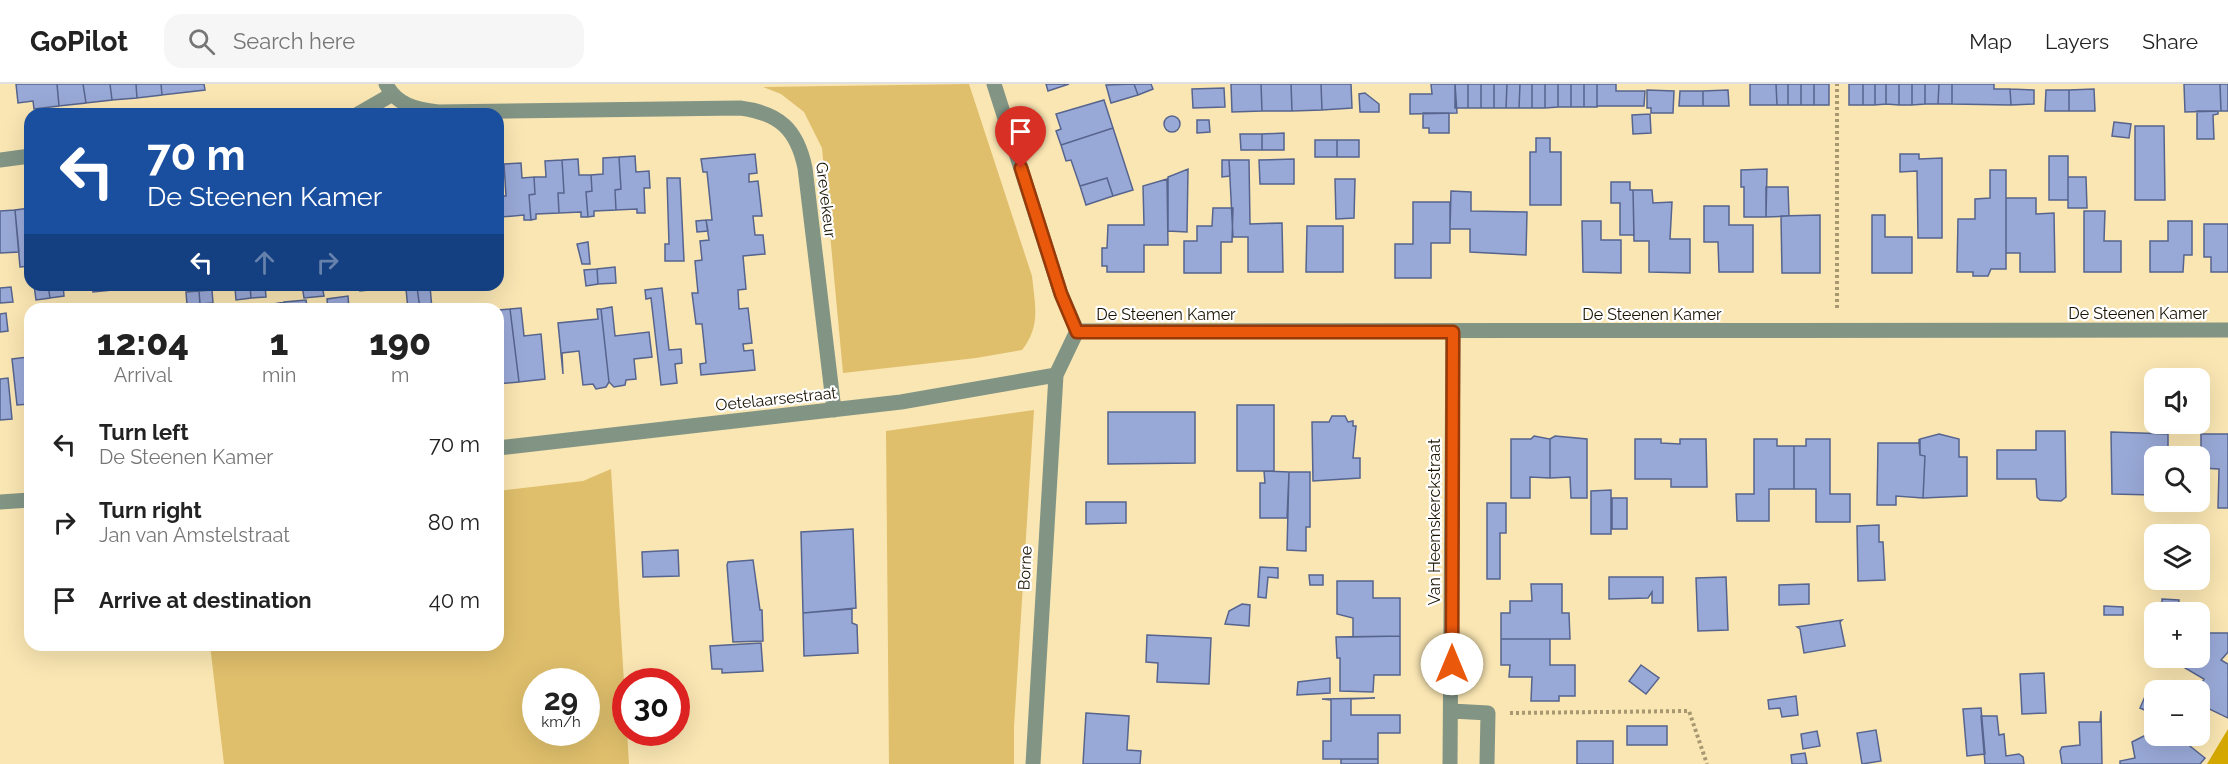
<!DOCTYPE html>
<meta charset="utf-8">
<style>
:root{--surface:#fff;--page:#f6f6f6;--text:#222;--muted:#767676;--line:#e0e0e0}
body{margin:0;font-family:Raleway,sans-serif;background:var(--page);color:var(--text);height:100vh;display:flex;flex-direction:column;font-size:22px;white-space:nowrap}
*{box-sizing:border-box;margin:0}
p{font-size:20px;color:var(--muted)}
.icon{flex:none;width:33px;height:33px;fill:none;stroke:currentColor;stroke-width:2;stroke-linecap:round;stroke-linejoin:round}
.map{position:relative;flex:1;overflow:hidden}
.details{position:absolute;left:24px;top:219px;width:480px;height:348px;display:flex;flex-direction:column;background:var(--surface);border-radius:18px;box-shadow:0 6px 24px #0002}
.details>*{flex:none}
.top-card{position:absolute;left:24px;top:24px;width:480px;height:183px;border-radius:18px;box-shadow:0 6px 24px #0002;background:#1a4fa0;color:#fff;overflow:hidden}
.buttons{position:absolute;left:2144px;top:284px;display:grid;gap:12px}
.buttons a{display:grid;place-items:center;width:66px;height:66px;border-radius:12px;background:var(--surface);box-shadow:0 6px 24px #0002;font-size:30px}
.speed{position:absolute;left:522px;top:584px;display:flex;gap:12px;font-size:30px;font-weight:700;text-align:center}
.speed>*{display:grid;place-content:center;width:78px;height:78px;border-radius:50%;background:var(--surface);box-shadow:0 6px 24px #0002;line-height:1}
.speed small{font-size:15px;font-weight:400}
.speed .limit{border:9px solid #d22;background:#fff;color:#111}
.pin{position:absolute;display:grid;place-items:center;width:51px;height:51px;color:#fff;margin:-62px -26px;border-radius:50% 50% 50% 0;rotate:-45deg;box-shadow:0 0 6px #0007}
.pin .icon{rotate:45deg}
.me{position:absolute;width:66px;margin:-33px;rotate:0deg;stroke-linejoin:round;filter:drop-shadow(0 0 4px #0008)}
.turn{display:flex;align-items:center;gap:21px;height:126px;padding:0 24px;font-size:27px}
.turn .icon{width:78px;height:78px;stroke-width:2.5}
.turn b{display:block;font-size:42px;line-height:51px}
.lanes{display:flex;align-items:center;height:57px;padding:0 24px;background:#0003;justify-content:center;gap:30px;direction:ltr}
.lanes .off{opacity:.35}
.eta{display:flex;justify-content:space-evenly;align-items:center;height:102px;text-align:center}
.eta b{font-size:36px;font-weight:800;line-height:42px}
ul{padding:0;list-style:none}
li{display:flex;align-items:center;gap:18px;height:78px;padding:0 24px}
li div{flex:1}
li b{display:block;font-size:22px}
li em{font-style:normal}
header{display:flex;align-items:center;gap:36px;box-sizing:border-box;height:84px;padding:0 30px;background:var(--surface);border-bottom:2px solid var(--line)}
header strong{font-size:28px}
nav{display:flex;gap:33px;margin-inline-start:auto;font-size:21px}
.search{width:420px;height:54px;background:var(--page);display:flex;align-items:center;gap:15px;box-sizing:border-box;padding:0 21px;border-radius:18px;color:var(--muted);font-size:22px}
.map>svg:first-child{display:block}
.green{fill:#dfbf6c;fill-rule:evenodd}
.forest{fill:#d6a901}
.building{fill:#99a9d7;stroke:#56648e;stroke-width:1.5}
.lines{fill:none;stroke-linecap:round;stroke-linejoin:round}
.path{stroke:#a79871;stroke-width:4;stroke-dasharray:3 3;stroke-linecap:butt}
.street{stroke:#829585;stroke-width:15}
.route-casing{stroke:#983908;stroke-width:15}
.route{stroke:#ea580c;stroke-width:10}
.labels{text-anchor:middle;dominant-baseline:central;stroke-width:4.5;stroke-linejoin:round;paint-order:stroke}
.street-label{font-size:16px;fill:#191201;stroke:#fff}
</style>
<header>
<strong>GoPilot</strong>
<div class="search"><svg class="icon" aria-label="search" viewBox="0 0 24 24"><circle cx="10" cy="10" r="6"/><path d="M15 15l6 6"/></svg>Search here</div>
<nav><a>Map</a><a>Layers</a><a>Share</a></nav>
</header>
<div class="map">
<svg width="2228" height="680" viewBox="0 0 2228 680">
<rect width="100%" height="100%" fill="#fae6b3"/>
<!-- green -->
<path class="green" d="M969 0 1032 192C1035 221 1041 242 1022 266L976 274 843 289 822 64 804 28 781 10 763 3Z
M1034 326 1014 643V680H889L886 347Z
M611 385 629 680H224L210 561H498V407L583 397ZM536 597H586V648H536Z"/>
<!-- forest -->
<path class="forest" d="M2228 645V680H2207Z"/>
<!-- building -->
<path class="building" d="M16 0H57L59 22 34 25 33 17 18 19Z
M57 0H83L86 19 59 22Z
M83 0H110L112 16 86 19Z
M110 0H136L137 14 112 16Z
M136 0H161L162 11 137 14Z
M161 0H204L205 6 162 11Z
M1046 0H1069L1048 7Z
M1134 0H1151L1153 5 1138 11Z
M1134 0 1138 11 1111 19 1106 1Z
M1231 0H1261L1262 27 1232 28Z
M1261 0H1291L1292 27H1262Z
M1291 0H1321L1322 26 1292 27Z
M1321 0H1351L1352 24 1322 26Z
M1431 0H1455L1457 29 1410 30V10H1432Z
M1455 0H1468V24H1455Z
M1468 0H1481V24H1468Z
M1481 0H1494V24H1481Z
M1494 0H1507L1506 24H1494Z
M1507 0H1520L1519 24H1506Z
M1520 0H1532V24H1519Z
M1532 0H1545V24H1532Z
M1545 0H1558V23L1545 24Z
M1558 0H1571V23H1558Z
M1571 0H1584V23H1571Z
M1584 0H1597V23H1584Z
M1597 0H1616V7H1645L1644 22H1597Z
M1750 0H1776L1777 21H1750Z
M1776 0H1788V21H1777Z
M1788 0H1801V21H1788Z
M1801 0H1814V21H1801Z
M1814 0H1829V21H1814Z
M1849 0H1863V21H1849Z
M1863 0H1875V21H1863Z
M1875 0H1886V20L1875 21Z
M1886 0H1899V21L1886 20Z
M1899 0H1912V21H1899Z
M1912 0H1925V20L1912 21Z
M1925 0H1939L1938 20H1925Z
M1939 0H1952V20H1938Z
M1952 0H1994V5H2010L2011 21 1952 20Z
M2184 0H2220L2221 27 2185 28Z
M2220 0H2228V27H2221Z
M1224 4 1225 23 1193 24 1192 5Z
M2010 5 2034 6V20L2011 21Z
M2094 5 2095 27H2069V6Z
M1647 6 1674 7 1673 29H1651V24H1647Z
M1728 6 1729 22H1703V7Z
M2046 6H2069V27H2045Z
M1680 7H1703V22H1679Z
M1365 9 1379 20V28H1360L1359 10Z
M1104 16 1113 44 1061 61 1056 47 1061 45 1056 30Z
M2197 27H2218V30L2213 31 2214 55H2197Z
M1423 29H1449V49H1429V44H1423Z
M1650 30 1651 49 1633 50 1632 31Z
M1164 40a8 8 0 1 1 16 0a8 8 0 1 1-16 0Z
M1197 36H1209L1210 48 1197 49Z
M2114 38 2131 40 2129 54 2112 52Z
M2135 42H2164L2165 116H2135Z
M1113 44 1133 106 1113 112 1107 94 1080 102 1071 76 1066 77 1061 61Z
M1284 49V66H1262V50Z
M1240 50H1262V66H1241Z
M1536 54H1550V68H1561V121H1530V68H1536Z
M1315 56H1337V73H1315Z
M1337 56H1359V73H1337Z
M755 70 757 89 749 90V98L758 97 762 132H753L755 151H763L765 170 743 172 746 205 738 206 739 225 748 224 752 259 743 260 744 267 753 266 755 286 701 291 700 280 706 279 702 240H696L692 209H698L695 177 702 176 700 157 709 156 706 136H712L707 88H703L701 75Z
M1900 70H1919V75L1942 74V154H1918L1917 87 1900 88Z
M635 72 636 88 649 87 650 104H644L645 129H637V125L616 126 615 106 621 105 619 73Z
M2049 72H2068V116H2049Z
M619 73 621 105 615 106 616 126 594 127V132L588 133 586 108 592 107 591 91 603 90V74Z
M578 75 579 91H591L592 107 586 108 588 133H581V128L559 129 558 109H564L562 76Z
M1294 75V100H1260L1259 76Z
M562 76 564 109H558L559 129 536 130V135L531 136 529 111 535 110 534 93H546L545 77Z
M1222 76H1229L1230 92 1222 93Z
M1229 76H1249L1250 140 1282 139 1283 188H1248V153H1233Z
M521 79 522 94 534 93 535 110 529 111 531 136H524V131L501 133 500 112H506L504 80Z
M1188 85 1187 148 1168 147V93Z
M1767 85 1766 133H1744V103H1741V86Z
M1990 86H2006V185H1991L1988 192H1973V188H1957L1958 135H1975V115L1990 114Z
M2068 93H2086L2087 124H2068Z
M667 94H680L684 177H665V160H669Z
M1107 94 1113 112 1086 121 1080 102Z
M1167 95 1168 161H1144V188H1107V182H1102V164H1107L1108 141H1144L1143 102Z
M1335 95H1355L1354 134 1336 135Z
M1611 98H1630V106H1633L1634 151H1620V119H1611Z
M1766 103H1788L1789 132 1766 133Z
M1633 106H1652L1653 119 1672 118 1670 155H1690V189L1649 188V157H1634Z
M1451 107 1471 108V127L1527 128 1526 171 1470 168V145H1450Z
M2006 114H2036V130L2054 129 2055 188H2020V169H2006Z
M1413 118H1450V159H1431V194H1395V160H1413Z
M1704 122H1729V141H1753V188H1719L1718 158H1704Z
M30 124V182L20 183 15 126Z
M1213 124H1233L1232 158H1221V189H1184V157H1197V142H1212Z
M15 126 19 168 0 169V127Z
M2084 127H2105L2104 157H2121V188H2084Z
M1820 131V189H1782L1781 132Z
M1872 131H1885V153H1912V189H1872Z
M706 136 708 147 697 148 696 137Z
M1582 137H1601V156H1621V189L1583 188Z
M2168 137H2192V171H2184L2183 188H2150V157H2168Z
M2204 140H2228V188H2211V173H2204Z
M1307 142H1343V188H1306Z
M588 158 590 180H582L577 160Z
M615 183 616 199 598 200 597 185Z
M597 185 598 200 586 202 584 186Z
M34 201H48L50 214 36 216Z
M48 201H63L64 212 50 214Z
M92 201H112V206L93 208Z
M265 201 266 213 251 214 250 202Z
M302 201H322L324 212 304 214Z
M360 201H378L379 205 360 207Z
M250 202 251 214 236 216 235 204Z
M430 202 432 225H420L417 203Z
M11 203 13 218 0 219V204Z
M417 203 420 225H408L406 205Z
M662 204 669 266 681 265 682 279 675 280 677 299 661 301 651 214 646 215 645 206Z
M212 206 213 219 200 220 199 207Z
M199 207 200 220 187 221 186 208Z
M348 212 349 225H328L327 215Z
M306 216 307 223 285 225 284 218Z
M284 218 285 225H268L267 221Z
M612 223 615 252 649 248 652 273 634 275 636 295 626 296 625 301 614 303 609 298 601 225Z
M521 224 524 252 541 250 545 295 519 298 510 225Z
M510 225 519 298 498 300 499 226Z
M597 225H601L609 298 606 303 596 305 593 300 583 301 579 267 562 269 563 290 558 239 598 235Z
M6 229 8 247 0 248V230Z
M28 273 30 320 17 321 12 275Z
M8 294 12 335 0 336V295Z
M1237 321H1274V387H1237Z
M1108 328H1195V379L1108 380Z
M1332 332H1345L1348 338 1353 337V342H1356L1353 374H1360V394L1313 397 1312 338H1329Z
M2036 347H2065L2066 413 2061 417 2040 416 2037 413 2036 395H1997V366H2036Z
M2111 348 2168 350V367L2187 368 2186 372H2154V411L2112 410Z
M1939 350 1959 355V373H1967V412L1923 414 1925 372 1920 371V355Z
M2201 350H2228V424H2218L2219 385 2201 384Z
M1534 352 1550 355V394L1530 393V414H1511V355H1531Z
M1555 352 1587 355V414H1571L1570 393 1550 394V355Z
M1635 355H1661V359L1680 360V355H1706L1707 403H1671V395H1635Z
M1754 355H1777V362H1794V405H1769V437H1737L1736 410H1754Z
M1806 355H1830V410H1850V438H1816V405H1794V362H1806Z
M1919 355 1920 371 1925 372 1923 414 1896 412V421H1877L1878 359H1919Z
M1264 387 1289 388 1287 434H1260V399H1265Z
M1289 388H1310V443H1306V467L1287 466Z
M1611 406V450H1591V407Z
M1612 414H1627V445H1612Z
M1086 418H1126V439L1086 440Z
M1487 419H1506V449H1500V495H1487Z
M1879 441V458H1883L1885 496 1858 497 1857 442Z
M853 445 856 524 803 529 801 448Z
M678 466 679 492 643 493 642 468Z
M753 476 760 526H762L763 557 733 558 727 481 728 478Z
M1260 483 1278 484V494L1268 493 1266 514 1258 513Z
M1309 491H1323V501H1310Z
M1609 493H1663V519H1652V508L1648 514 1609 515Z
M1726 493 1728 546 1698 547 1696 494Z
M1337 497H1373V514H1400V552L1353 553V534L1337 530Z
M1531 500H1562V529H1569L1570 555H1501V529H1510V517H1532Z
M1809 500V520L1779 521V501Z
M2162 515 2179 516 2178 528H2162Z
M1242 520 1250 521 1249 542 1225 540 1229 527Z
M2104 522 2123 523V531H2104Z
M852 525V539L857 541 858 569 804 572 803 529Z
M1842 536 1840 538 1845 562 1804 569 1800 545 1797 543Z
M2199 549H2228V568L2221 576 2228 580V634L2199 620 2198 606 2204 595 2185 584 2190 573H2199Z
M1147 551 1211 554 1209 600 1157 598 1158 579 1146 578Z
M1400 552V591H1374L1373 608 1340 607V574H1337L1336 553Z
M1501 555H1550V581H1575V612H1559V617H1531L1532 593H1509L1510 581H1501Z
M761 559 763 587 722 589V585H712L710 562Z
M1641 581 1659 594 1646 610 1629 597Z
M2044 589 2046 629 2022 630 2020 590Z
M1330 594V609L1297 611 1298 598Z
M2147 608 2154 611V630L2140 624Z
M1796 612 1798 631 1782 633 1780 624 1769 625 1768 616Z
M1375 614 1351 615V631H1400V649H1378V675H1323V657H1331V616L1322 615Z
M1981 624 1985 670 1967 672 1963 625Z
M2101 627 2102 680H2062L2060 667 2062 663 2080 661 2079 638H2100Z
M1086 629 1129 632 1127 666 1141 667 1140 680H1083Z
M1981 632H1997L1999 651 2004 650 2006 672 2019 670 2023 673 2024 680H1985Z
M1627 642H1667V661H1627Z
M1876 646 1881 677 1862 680 1857 649Z
M1817 647 1820 662 1803 665 1801 650Z
M2152 648 2163 657 2168 651H2176L2205 674 2200 680H2120V677L2135 674 2132 658Z
M1577 657H1613V680H1577Z
M1805 669 1807 680H1792L1791 671Z
M1341 675H1378V680H1341Z"/>
<g class="lines">
<!-- path -->
<path class="path" d="M1837 224V0
M1510 629 1689 627 1707 680"/>
<!-- street -->
<path class="street" d="M386 0C396 21 416 25 438 28L740 24C779 29 797 45 805 84L834 326
M994 0 1061 210 1077 247 1056 291 1033 680
M358 30 391 11
M0 76 30 72
M1077 247 2228 246
M498 364 901 318 1056 291
M0 418 30 416
M1452 627 1488 629 1487 680
M1450 680 1453 248"/>
</g>
<g class="lines">
<defs>
<path id="route" d="M1021 84 1061 210 1077 248H1453L1452 580"/>
</defs>
<!-- route casing -->
<use href="#route" class="route-casing"/>
<!-- route -->
<use href="#route" class="route"/>
</g>
<g class="labels">
<!-- street labels -->
<g class="street-label">
<text transform="translate(826 116) rotate(83)">Grevekeur</text>
<text x="2138" y="229">De Steenen Kamer</text>
<text x="1166" y="230">De Steenen Kamer</text>
<text x="1652" y="230">De Steenen Kamer</text>
<text transform="translate(776 315) rotate(-6)">Oetelaarsestraat</text>
<text transform="translate(1434 438) rotate(-90)">Van Heemskerckstraat</text>
<text transform="translate(1025 484) rotate(-87)">Borne</text>
</g>
</g>
</svg>
<div class="buttons">
<a><svg class="icon" aria-label="sound" viewBox="0 0 24 24"><path d="M4 9h4l5-4v14l-5-4H4zM17 9q2 3 0 6"/></svg></a>
<a><svg class="icon" aria-label="search" viewBox="0 0 24 24"><circle cx="10" cy="10" r="6"/><path d="M15 15l6 6"/></svg></a>
<a><svg class="icon" aria-label="layers" viewBox="0 0 24 24"><path d="M12 4l9 5-9 5-9-5zM3 14l9 5 9-5"/></svg></a>
<a>+</a>
<a>−</a>
</div>
<div class="speed"><div>29<small>km/h</small></div><div class="limit">30</div></div>
<div class="pin" style="left:1021px;top:84px;background:#d93025"><svg class="icon" aria-label="arrive" viewBox="0 0 24 24"><path d="M6 21V4h12l-3 4 3 4H6"/></svg></div>
<svg class="me" style="left:1452px;top:580px" viewBox="-20 -20 40 40"><circle r="19" fill="#fff"/><path d="M0-13L10 11 0 6-10 11z" fill="#ea580c"/></svg>
<div class="top-card">
<div class="turn"><svg class="icon" aria-label="left" viewBox="0 0 24 24"><path d="M17 20v-9H6M10 6l-5 5 5 5"/></svg><div><b>70 m</b>De Steenen Kamer</div></div>
<div class="lanes"><svg class="icon" aria-label="left" viewBox="0 0 24 24"><path d="M17 20v-9H6M10 6l-5 5 5 5"/></svg><svg class="icon off" aria-label="ahead" viewBox="0 0 24 24"><path d="M12 20V5M6 11l6-6 6 6"/></svg><svg class="icon off" aria-label="right" viewBox="0 0 24 24"><path d="M7 20v-9h11M14 6l5 5-5 5"/></svg></div>
</div>
<section class="details">
<div class="eta">
<div><b>12:04</b><p>Arrival</p></div>
<div><b>1</b><p>min</p></div>
<div><b>190</b><p>m</p></div>
</div>
<ul>
<li><svg class="icon" aria-label="left" viewBox="0 0 24 24"><path d="M17 20v-9H6M10 6l-5 5 5 5"/></svg><div><b>Turn left</b><p>De Steenen Kamer</p></div><em>70 m</em></li>
<li><svg class="icon" aria-label="right" viewBox="0 0 24 24"><path d="M7 20v-9h11M14 6l5 5-5 5"/></svg><div><b>Turn right</b><p>Jan van Amstelstraat</p></div><em>80 m</em></li>
<li><svg class="icon" aria-label="arrive" viewBox="0 0 24 24"><path d="M6 21V4h12l-3 4 3 4H6"/></svg><div><b>Arrive at destination</b></div><em>40 m</em></li>
</ul>
</section>
</div>
